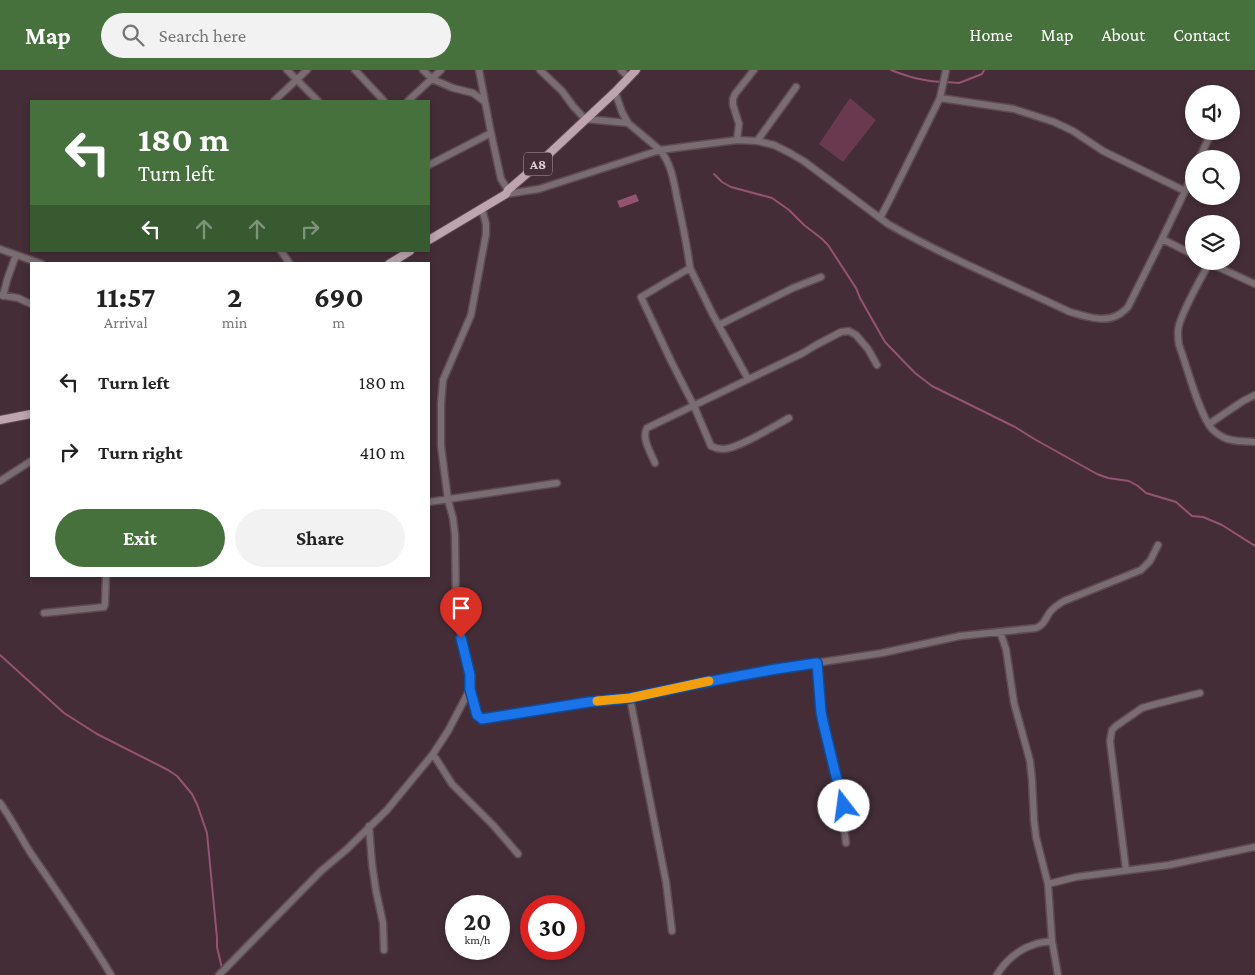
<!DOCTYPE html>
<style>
:root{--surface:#fff;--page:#f2f2f2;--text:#222;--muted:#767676;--accent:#46713d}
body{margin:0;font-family:"Crimson Pro",serif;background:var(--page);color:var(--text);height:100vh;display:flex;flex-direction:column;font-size:19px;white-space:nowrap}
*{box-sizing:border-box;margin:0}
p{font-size:16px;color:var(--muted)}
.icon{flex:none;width:28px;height:28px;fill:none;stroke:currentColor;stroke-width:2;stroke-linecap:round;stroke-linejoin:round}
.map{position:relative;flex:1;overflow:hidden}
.panel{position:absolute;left:30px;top:192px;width:400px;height:315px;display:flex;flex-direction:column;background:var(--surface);border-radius:0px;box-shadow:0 2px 8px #0003}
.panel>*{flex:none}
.banner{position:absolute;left:30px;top:30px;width:400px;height:152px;border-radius:0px;box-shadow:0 2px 8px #0003;background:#46713d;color:#fff;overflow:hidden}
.controls{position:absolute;left:1185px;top:15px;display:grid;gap:10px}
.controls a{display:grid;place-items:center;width:55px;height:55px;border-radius:50%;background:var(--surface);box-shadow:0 2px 8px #0003;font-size:25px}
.speed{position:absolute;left:445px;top:825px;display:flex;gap:10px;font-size:25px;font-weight:700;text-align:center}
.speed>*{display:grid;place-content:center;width:65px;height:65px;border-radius:50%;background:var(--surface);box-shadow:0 2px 8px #0003;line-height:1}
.speed small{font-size:12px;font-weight:400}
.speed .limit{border:8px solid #d22;background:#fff;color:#111}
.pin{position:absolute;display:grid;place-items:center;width:42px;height:42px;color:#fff;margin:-51px -21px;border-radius:50% 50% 50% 0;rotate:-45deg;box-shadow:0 0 5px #0007}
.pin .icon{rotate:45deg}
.me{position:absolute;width:55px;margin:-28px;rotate:345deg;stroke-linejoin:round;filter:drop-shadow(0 0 4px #0008)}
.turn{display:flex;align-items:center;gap:18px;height:105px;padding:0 25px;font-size:22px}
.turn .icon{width:65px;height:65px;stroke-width:2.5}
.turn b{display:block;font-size:35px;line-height:42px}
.lanes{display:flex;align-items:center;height:48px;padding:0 25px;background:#0003;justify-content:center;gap:25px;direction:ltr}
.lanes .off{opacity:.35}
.eta{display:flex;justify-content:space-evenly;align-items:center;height:85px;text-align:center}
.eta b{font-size:30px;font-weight:700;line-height:35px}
.action{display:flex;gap:10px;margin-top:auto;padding:10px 25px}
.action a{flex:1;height:58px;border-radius:30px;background:var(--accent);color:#fff;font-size:20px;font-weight:700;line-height:58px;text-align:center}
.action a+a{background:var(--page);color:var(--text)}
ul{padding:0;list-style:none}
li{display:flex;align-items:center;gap:15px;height:70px;padding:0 25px}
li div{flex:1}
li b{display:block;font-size:19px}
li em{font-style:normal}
header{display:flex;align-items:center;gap:30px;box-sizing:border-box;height:70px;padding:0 25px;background:var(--accent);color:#fff}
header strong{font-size:24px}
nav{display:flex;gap:28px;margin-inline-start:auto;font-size:18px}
.search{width:350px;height:45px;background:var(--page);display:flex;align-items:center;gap:12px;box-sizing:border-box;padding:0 18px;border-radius:28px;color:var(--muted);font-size:19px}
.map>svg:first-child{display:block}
.garden{fill:#693950}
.water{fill:#955372}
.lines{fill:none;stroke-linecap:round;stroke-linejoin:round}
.stream{stroke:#955372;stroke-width:2}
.minor-casing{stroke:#5f4a53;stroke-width:9}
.major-casing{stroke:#5f4a53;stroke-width:10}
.minor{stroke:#796d72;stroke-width:6}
.major{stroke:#bda4ae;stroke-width:8}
.route-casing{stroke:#114b97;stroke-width:12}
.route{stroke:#1a73e8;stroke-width:9}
.slow{stroke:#f59e0b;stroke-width:9}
.labels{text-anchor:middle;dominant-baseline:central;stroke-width:4.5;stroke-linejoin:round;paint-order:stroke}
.shield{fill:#442d37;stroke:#ae9ca4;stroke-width:1}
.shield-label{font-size:14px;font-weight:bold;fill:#dcccd2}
</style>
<header>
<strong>Map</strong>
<div class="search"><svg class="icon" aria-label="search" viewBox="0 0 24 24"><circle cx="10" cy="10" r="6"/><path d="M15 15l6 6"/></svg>Search here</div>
<nav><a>Home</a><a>Map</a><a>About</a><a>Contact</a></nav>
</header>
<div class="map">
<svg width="1255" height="905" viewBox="0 0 1255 905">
<rect width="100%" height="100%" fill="#442d37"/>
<!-- garden -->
<path class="garden" d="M850 28 876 50 843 92 819 74Z"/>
<!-- water -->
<path class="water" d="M636 124 639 131 620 138 617 131Z"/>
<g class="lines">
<!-- stream -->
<path class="stream" d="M891 0C909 7 922 11 942 12
M946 12 959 13 982 4 984 0
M714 104 722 112 731 117 772 128 789 140 804 155 821 168 828 175 856 218 860 228 885 272 915 303 932 316 1015 357 1036 370 1097 404 1108 408 1129 411 1138 416 1146 423 1176 432 1192 446 1203 447 1222 455 1255 476
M0 585 64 643 97 664 168 700 177 706 192 724 197 734 207 763 217 868V877L222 898"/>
<defs>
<path id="minor" d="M287 0 318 31
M355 0 384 31
M423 0 432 9 453 18 473 23 485 32
M479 0 491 63 501 109 508 120
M540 0 562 21 573 36 585 49 628 53
M621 0 628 7
M615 22 622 42 628 53 660 80C671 93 674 112 677 128 682 151 687 174 690 198L641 227 671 291 694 336 711 376C715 378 718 379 723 379 738 379 774 356 789 348
M940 28 1014 39 1054 52 1073 61 1103 81 1185 121 1162 169
M274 31 307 0
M408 31 441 0
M737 70 739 54 733 35V29L735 24 754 0
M757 71 796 17
M1199 89 1212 61
M429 95 491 63
M1185 121 1194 100
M506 124 539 119 660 80 737 70 757 71 774 75 790 83 805 92 888 154C946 187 1009 213 1070 242 1085 246 1104 253 1118 245 1122 243 1125 240 1128 237L1162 169 1194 185
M880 148 890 129 940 28 946 0
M0 179 42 194
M281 181 290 194
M1207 192 1255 214
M1209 193C1199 213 1186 233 1179 255 1177 262 1178 268 1179 275 1188 299 1196 334 1209 355 1212 360 1216 363 1221 366 1230 372 1244 371 1255 372
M690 198 712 243 748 309
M0 225 18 228 31 234
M3 226 7 210 16 185
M719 255 793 218 821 207
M1209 354 1243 331 1255 325
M655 393C651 383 641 368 647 358L803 283 816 275 841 262 849 261 856 265 868 279 877 295
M0 411 31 391
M429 432 557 413
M44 543 104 537 105 534 106 506
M1000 562 1006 579 1014 633 1030 691 1032 710 1034 750 1036 767 1048 814 1052 871 1058 905
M817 593 821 641 823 652 829 672 835 702 844 736V756L846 773
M470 619 477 645 482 649 589 631 630 628 696 614 776 599 882 583 960 566 1036 558C1044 555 1045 549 1050 542 1054 537 1059 534 1064 531L1141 500 1150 491 1158 475
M630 628 666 812 672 861
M433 684 452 714 493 755 518 784
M0 733C11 748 20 766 30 782 58 823 86 863 111 905
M369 756 372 794 376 821 383 853 384 880
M1126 800 1110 671 1112 660 1116 656 1142 638 1156 634 1200 623
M1048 814 1076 807 1169 795 1255 777
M219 905 321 801 346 780 387 740 433 684 448 661 470 619V605L460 560 456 535 455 465 453 448 448 430 441 376V333L443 310 471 245 486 164V154L482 139
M997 905C1004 892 1019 879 1033 875 1039 872 1046 872 1052 871"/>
<path id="major" d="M429 170 506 124 508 120 536 96 615 22 636 0
M389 194 410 181
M0 350 31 344"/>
</defs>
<!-- minor casing -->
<use href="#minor" class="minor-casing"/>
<!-- major casing -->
<use href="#major" class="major-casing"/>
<!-- minor -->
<use href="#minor" class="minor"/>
<!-- major -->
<use href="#major" class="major"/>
</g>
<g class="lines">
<defs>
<path id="route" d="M461 568 470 605V619L477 645 482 649 589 632 630 628 696 614 776 599 817 593 821 642 823 652 835 702 844 736"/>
</defs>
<!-- route casing -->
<use href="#route" class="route-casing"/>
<!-- route -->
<use href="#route" class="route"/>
<!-- slow -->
<path class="slow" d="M597 631 630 628 709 611"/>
</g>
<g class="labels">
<!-- shield labels -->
<rect class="shield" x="524" y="82.5" width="28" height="23" rx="4"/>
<g class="shield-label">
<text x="538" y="94">A8</text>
</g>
</g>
</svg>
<div class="controls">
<a><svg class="icon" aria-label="sound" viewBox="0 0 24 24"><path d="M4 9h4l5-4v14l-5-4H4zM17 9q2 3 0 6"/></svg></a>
<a><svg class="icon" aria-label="search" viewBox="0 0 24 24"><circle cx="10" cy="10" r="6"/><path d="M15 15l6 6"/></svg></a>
<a><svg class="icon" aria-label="layers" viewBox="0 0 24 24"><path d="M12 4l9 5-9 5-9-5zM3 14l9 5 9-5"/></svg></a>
</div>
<div class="speed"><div>20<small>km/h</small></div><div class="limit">30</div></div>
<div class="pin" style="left:461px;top:568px;background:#d93025"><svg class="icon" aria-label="arrive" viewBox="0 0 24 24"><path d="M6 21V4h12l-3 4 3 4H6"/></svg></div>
<svg class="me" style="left:844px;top:736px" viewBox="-20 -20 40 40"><circle r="19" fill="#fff"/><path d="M0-13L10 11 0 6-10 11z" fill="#1a73e8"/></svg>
<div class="banner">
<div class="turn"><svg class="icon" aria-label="left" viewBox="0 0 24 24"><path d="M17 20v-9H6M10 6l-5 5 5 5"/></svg><div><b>180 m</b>Turn left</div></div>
<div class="lanes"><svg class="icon" aria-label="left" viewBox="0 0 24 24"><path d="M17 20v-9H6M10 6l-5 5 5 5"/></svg><svg class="icon off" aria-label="ahead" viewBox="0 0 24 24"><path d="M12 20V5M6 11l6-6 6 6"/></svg><svg class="icon off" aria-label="ahead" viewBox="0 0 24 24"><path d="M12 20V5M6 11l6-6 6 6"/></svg><svg class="icon off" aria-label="right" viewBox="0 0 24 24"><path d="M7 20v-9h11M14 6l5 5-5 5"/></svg></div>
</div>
<section class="panel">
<div class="eta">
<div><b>11:57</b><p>Arrival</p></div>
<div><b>2</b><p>min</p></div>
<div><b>690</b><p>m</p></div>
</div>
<ul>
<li><svg class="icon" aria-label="left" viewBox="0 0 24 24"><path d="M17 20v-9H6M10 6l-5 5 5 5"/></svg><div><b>Turn left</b></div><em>180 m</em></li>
<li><svg class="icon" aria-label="right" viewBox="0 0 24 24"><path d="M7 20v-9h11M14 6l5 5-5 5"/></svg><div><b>Turn right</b></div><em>410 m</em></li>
</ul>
<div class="action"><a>Exit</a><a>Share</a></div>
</section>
</div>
